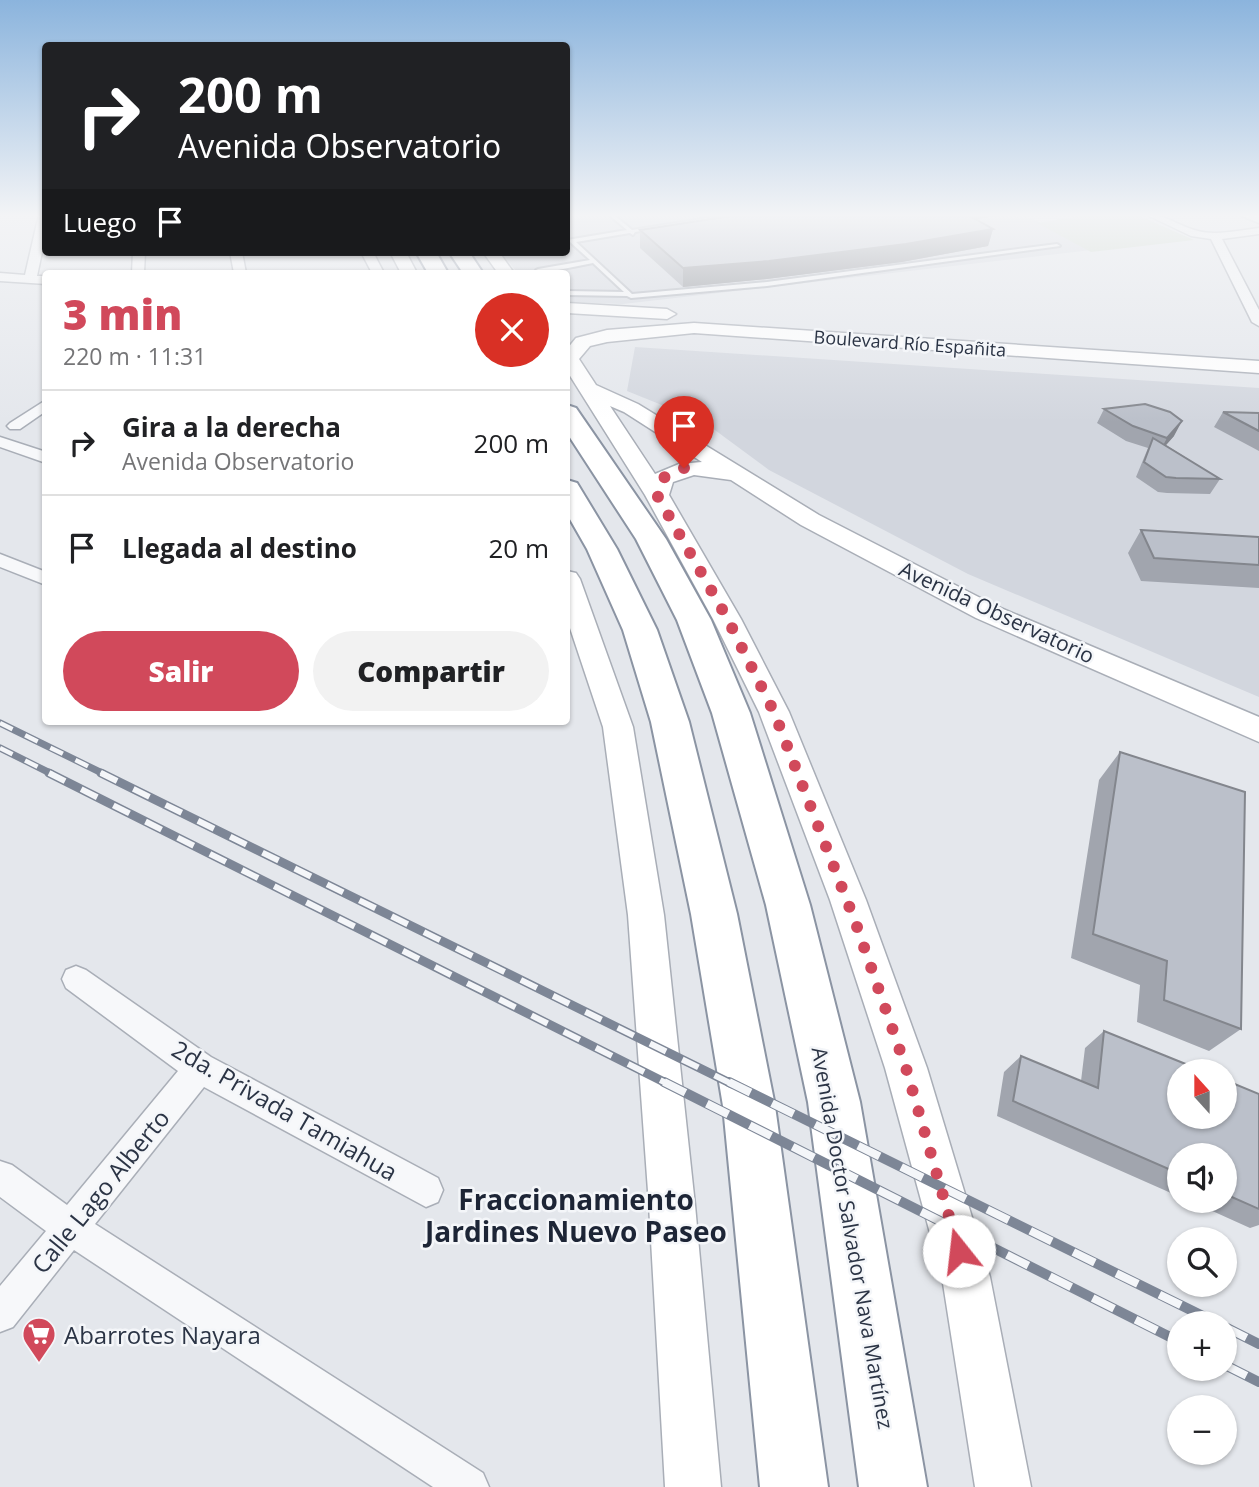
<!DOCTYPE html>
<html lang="es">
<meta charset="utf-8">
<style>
:root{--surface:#fff;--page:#f2f2f2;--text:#202124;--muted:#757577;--line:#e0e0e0;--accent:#d1495b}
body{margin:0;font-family:"Open Sans",sans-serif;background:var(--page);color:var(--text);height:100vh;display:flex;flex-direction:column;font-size:26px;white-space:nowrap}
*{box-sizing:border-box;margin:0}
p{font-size:23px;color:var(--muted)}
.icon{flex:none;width:38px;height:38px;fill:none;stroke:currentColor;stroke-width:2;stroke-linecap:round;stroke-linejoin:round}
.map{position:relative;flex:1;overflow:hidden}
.drawer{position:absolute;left:42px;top:270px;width:528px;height:455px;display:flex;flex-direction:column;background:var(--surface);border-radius:7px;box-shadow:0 2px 5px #0004}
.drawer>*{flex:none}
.banner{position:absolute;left:42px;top:42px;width:528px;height:214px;border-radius:7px;box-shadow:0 2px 5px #0004;background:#202124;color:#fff;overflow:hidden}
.needle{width:46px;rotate:339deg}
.controls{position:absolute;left:1167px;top:1059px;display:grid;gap:14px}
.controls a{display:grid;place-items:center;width:70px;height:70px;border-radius:50%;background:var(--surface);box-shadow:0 2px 5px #0004;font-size:35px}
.pin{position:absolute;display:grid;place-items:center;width:60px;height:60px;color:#fff;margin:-72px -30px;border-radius:50% 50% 50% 0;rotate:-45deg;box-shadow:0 0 7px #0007}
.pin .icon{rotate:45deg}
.me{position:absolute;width:77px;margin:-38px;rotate:344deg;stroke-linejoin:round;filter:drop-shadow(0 0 5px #0008)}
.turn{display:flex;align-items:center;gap:24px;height:147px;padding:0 21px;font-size:32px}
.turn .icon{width:91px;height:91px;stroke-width:2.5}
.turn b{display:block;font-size:49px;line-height:60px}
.then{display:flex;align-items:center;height:66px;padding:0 21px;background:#0003;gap:14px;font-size:26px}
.round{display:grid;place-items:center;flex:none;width:74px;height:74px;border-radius:37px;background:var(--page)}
.summary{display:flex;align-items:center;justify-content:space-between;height:119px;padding:0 21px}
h1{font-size:42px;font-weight:800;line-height:52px;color:var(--accent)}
.cta{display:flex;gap:14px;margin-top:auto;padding:14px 21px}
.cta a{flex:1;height:80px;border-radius:42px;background:var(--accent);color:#fff;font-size:28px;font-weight:800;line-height:80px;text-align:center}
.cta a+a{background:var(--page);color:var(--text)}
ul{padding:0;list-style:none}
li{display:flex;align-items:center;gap:21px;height:105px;padding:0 21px;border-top:2px solid var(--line)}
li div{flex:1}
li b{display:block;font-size:26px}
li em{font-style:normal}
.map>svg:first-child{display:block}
.built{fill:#d2d6de}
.green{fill:#c9d6c5}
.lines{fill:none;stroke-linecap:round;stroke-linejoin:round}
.lane-casing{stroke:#a9aeb7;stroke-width:4}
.street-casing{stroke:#a9aeb7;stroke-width:3}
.secondary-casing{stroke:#a9aeb7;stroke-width:3}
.highway-casing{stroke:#8b94a3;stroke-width:4}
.lane{fill:#f7f8fa;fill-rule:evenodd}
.street{fill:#f7f8fa;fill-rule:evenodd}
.secondary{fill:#fff;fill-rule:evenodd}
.highway{fill:#fff;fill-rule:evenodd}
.rail-far2-casing{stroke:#7d8696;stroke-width:7}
.rail-far1-casing{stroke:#7d8696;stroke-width:9}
.rail-casing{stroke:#7d8696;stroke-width:10}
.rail-far2{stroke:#f4f6f9;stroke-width:4.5;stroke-dasharray:14;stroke-linecap:butt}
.rail-far1{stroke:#f4f6f9;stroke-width:6;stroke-dasharray:18;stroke-linecap:butt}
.rail{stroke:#f4f6f9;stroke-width:8;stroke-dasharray:24;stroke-linecap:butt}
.wall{fill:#a1a5ae}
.shaded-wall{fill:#83868d}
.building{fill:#bbc0ca;stroke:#83868d;stroke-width:2}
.route{stroke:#d1495b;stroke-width:12;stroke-dasharray:0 21.6}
.labels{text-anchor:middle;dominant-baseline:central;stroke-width:5;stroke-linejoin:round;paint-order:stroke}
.far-street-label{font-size:18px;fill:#2b3445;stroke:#f4f6f9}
.street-label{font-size:21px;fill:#2b3445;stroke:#f4f6f9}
.near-street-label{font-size:24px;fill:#2b3445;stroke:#f4f6f9}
.near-poi-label{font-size:24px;fill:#2b3445;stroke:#f4f6f9;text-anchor:start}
.near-neighbourhood-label{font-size:28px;font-weight:bold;fill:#1d2536;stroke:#f4f6f9}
</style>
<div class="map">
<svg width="1259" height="1487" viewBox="0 0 1259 1487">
<rect width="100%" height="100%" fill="#e4e7ec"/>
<!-- built -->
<path class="built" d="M567 214H1023L1092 250 623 304 567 302V273H518L500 252H567Z
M635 347 1259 388V697L968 574 769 470 704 422 627 391Z"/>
<!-- green -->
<path class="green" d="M1092 214H1135L1194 240 1091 252 1037 223Z"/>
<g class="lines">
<defs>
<path id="lane" d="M608 214H613L632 230 715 217 717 218 635 232 633 235 630 233 576 242 632 294 767 282 1057 244 1060 246 767 286 631 298 627 296 567 295V291L624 292 593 263 543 273 536 272V270L538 269 590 260 570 242H567V240L627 230Z"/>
<path id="street" d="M39 214H46V233L37 276H46V284L0 281V273L25 275Z
M1145 214C1165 214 1178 226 1198 231 1217 236 1240 230 1259 228V234L1222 239 1259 310V326L1252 322 1211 239 1191 236Z
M1241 214 1259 216V223L1242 216Z
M133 252H145L144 273H132Z
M230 252H242L246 273H234Z
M361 252H373L384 273H372Z
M46 400V411L20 429H10L7 426 10 423Z
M0 437 46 452V463L0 447Z
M0 554 46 572V585L0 567Z
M76 966 86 970 211 1057 438 1178 443 1190 438 1202 426 1207 204 1087 95 1224 483 1473 489 1487H433L74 1250 13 1327 0 1332V1286L46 1231 0 1197V1161L12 1165 67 1205 178 1071 66 988 62 979 66 970Z"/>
<path id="secondary" d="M390 252H406L417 273H401Z
M483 252H499L514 273H498Z
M567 303 667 309 676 314 667 319 567 313Z
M694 323 1259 361V373L694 333 607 342 590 346 579 359 596 385 638 404 819 515 996 606 1259 717V742L976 618 801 525 731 480 694 475 673 482 669 495 741 619 789 712 866 900 927 1068 990 1277 1031 1487H975L942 1277 885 1068 830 900 759 712 713 619 645 495 567 371V349L576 338 607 330ZM610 406 624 412 702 462 679 464 655 474Z
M567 571 576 573 580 579 633 727 664 915 695 1205 721 1487H665L649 1205 628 915 603 727 567 619Z"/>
<path id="highway" d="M416 252H436L448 273H428Z
M449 252H469L483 273H463Z
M567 405 576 408 666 539 711 620 750 713 810 905 860 1102 927 1487H859L808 1102 766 905 712 713 677 620 636 539 567 433Z
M567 480 577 483 617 549 657 630 689 722 737 914 775 1106 828 1487H760L723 1106 691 914 651 722 623 630 587 549 567 514Z"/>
</defs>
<!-- lane casing -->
<use href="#lane" class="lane-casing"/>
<!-- street casing -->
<use href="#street" class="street-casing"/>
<!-- secondary casing -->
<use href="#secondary" class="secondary-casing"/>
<!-- highway casing -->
<use href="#highway" class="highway-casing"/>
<!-- lane -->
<use href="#lane" class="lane"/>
<!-- street -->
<use href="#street" class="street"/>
<!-- secondary -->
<use href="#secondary" class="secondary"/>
<!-- highway -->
<use href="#highway" class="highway"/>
<defs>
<path id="rail-far2" d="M0 723 104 774
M0 748 52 774"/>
<path id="rail-far1" d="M49 773 668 1084
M101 773 732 1084"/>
<path id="rail" d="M664 1082 1180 1342
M729 1082 1217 1323
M1225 1327 1259 1344
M1225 1365 1259 1382"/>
</defs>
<!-- rail-far2 casing -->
<use href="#rail-far2" class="rail-far2-casing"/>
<!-- rail-far1 casing -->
<use href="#rail-far1" class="rail-far1-casing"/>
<!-- rail casing -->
<use href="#rail" class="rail-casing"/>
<!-- rail-far2 -->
<use href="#rail-far2" class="rail-far2"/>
<!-- rail-far1 -->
<use href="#rail-far1" class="rail-far1"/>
<!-- rail -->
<use href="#rail" class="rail"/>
</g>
<!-- wall -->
<path class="wall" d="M721 214H1011L976 219 993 229 988 246 902 262 767 279 683 287 640 248V230L724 217Z
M1104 409 1174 436 1166 445 1220 479 1210 494 1167 493 1158 492 1136 477 1148 448 1126 441 1097 423Z
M1223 412 1259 413V451L1214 427Z
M1141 530 1259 537V588L1141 581 1128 553Z
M1120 752 1241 1029 1209 1051 1137 1022 1140 985 1071 958 1099 780Z
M1104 1031 1259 1094V1225L1250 1228 1188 1200H1225V1155H1180V1197L997 1116 1004 1072 1021 1056 1081 1081 1085 1048Z"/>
<!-- shaded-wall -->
<path class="shaded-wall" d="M949 214H1011L947 223Z
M993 229 988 246 902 262 767 279 683 287V268Z
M1182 421 1174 436 1159 453 1167 438Z"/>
<!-- building -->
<path class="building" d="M743 214H966L993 229 906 244 769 261 683 268 640 230Z
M1145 404 1170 412 1182 421 1167 438 1133 426 1104 409Z
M1223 412 1259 413V431Z
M1153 438 1220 479 1176 478 1166 477 1144 462Z
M1141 530 1259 537V565L1154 558Z
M1120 752 1245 792 1241 1029 1164 1000 1167 961 1093 934Z
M1104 1031 1203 1071H1180V1116H1225V1080L1259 1094V1209L1225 1194V1155H1180V1174L1013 1101 1021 1056 1098 1088Z"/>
<!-- sky -->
<linearGradient id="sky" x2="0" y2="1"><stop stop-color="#8bb4dd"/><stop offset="0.51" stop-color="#f3f4f6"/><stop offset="1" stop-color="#f3f4f6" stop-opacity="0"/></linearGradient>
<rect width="1259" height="422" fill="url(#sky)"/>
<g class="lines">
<!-- route -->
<path class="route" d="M684 468 663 478 657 495 727 618 774 712 856 924 906 1068 959 1251"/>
</g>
<!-- icons -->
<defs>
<symbol id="supermarket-pin" viewBox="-11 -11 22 30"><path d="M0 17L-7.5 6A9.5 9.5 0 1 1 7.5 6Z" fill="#d1495b" stroke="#f4f6f9"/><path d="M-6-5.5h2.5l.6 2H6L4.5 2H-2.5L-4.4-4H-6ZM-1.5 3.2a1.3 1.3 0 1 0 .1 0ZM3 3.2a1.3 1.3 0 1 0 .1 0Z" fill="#fff"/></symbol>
</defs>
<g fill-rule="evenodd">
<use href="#supermarket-pin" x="20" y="1315" width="38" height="52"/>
</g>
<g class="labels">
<!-- far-street labels -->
<g class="far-street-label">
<text transform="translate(910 343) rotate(4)">Boulevard Río Españita</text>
</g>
<!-- street labels -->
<g class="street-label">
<text transform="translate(997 612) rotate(25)">Avenida Observatorio</text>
<text transform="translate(853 1238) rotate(80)">Avenida Doctor Salvador Nava Martínez</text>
</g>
<!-- near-street labels -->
<g class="near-street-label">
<text transform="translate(285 1110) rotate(30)">2da. Privada Tamiahua</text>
<text transform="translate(100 1191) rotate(-51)">Calle Lago Alberto</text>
</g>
<!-- near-poi labels -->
<g class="near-poi-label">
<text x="64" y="1334">Abarrotes Nayara</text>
</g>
<!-- near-neighbourhood labels -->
<g class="near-neighbourhood-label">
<text x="576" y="1199">Fraccionamiento<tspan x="576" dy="32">Jardines Nuevo Paseo</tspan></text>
</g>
</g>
</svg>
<div class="controls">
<a><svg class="needle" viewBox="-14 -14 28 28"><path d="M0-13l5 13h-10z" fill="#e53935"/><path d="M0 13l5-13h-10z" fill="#757577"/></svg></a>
<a><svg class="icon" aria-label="sound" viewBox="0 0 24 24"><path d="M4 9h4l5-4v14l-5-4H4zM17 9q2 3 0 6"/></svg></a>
<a><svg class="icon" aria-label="search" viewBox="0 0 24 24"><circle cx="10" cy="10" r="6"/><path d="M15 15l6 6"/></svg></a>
<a>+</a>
<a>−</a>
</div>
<div class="pin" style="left:684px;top:468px;background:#d93025"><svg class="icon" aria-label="arrive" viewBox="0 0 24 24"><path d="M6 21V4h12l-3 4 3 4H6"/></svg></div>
<svg class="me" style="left:959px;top:1251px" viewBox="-20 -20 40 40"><circle r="19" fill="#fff"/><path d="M0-13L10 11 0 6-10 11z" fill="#d1495b"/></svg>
<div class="banner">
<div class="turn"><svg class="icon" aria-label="right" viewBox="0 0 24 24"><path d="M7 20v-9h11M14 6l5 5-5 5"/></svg><div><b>200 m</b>Avenida Observatorio</div></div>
<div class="then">Luego<svg class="icon" aria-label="arrive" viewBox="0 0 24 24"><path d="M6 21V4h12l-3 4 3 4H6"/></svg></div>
</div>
<section class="drawer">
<div class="summary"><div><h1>3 min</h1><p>220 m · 11:31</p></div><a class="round" style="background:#d93025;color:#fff"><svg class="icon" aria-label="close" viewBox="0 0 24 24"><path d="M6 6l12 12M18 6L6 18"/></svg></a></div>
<ul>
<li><svg class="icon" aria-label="right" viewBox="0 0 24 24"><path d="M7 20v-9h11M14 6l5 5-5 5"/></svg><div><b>Gira a la derecha</b><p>Avenida Observatorio</p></div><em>200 m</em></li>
<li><svg class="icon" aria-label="arrive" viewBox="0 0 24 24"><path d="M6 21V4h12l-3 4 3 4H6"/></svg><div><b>Llegada al destino</b></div><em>20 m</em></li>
</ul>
<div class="cta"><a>Salir</a><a>Compartir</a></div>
</section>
</div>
